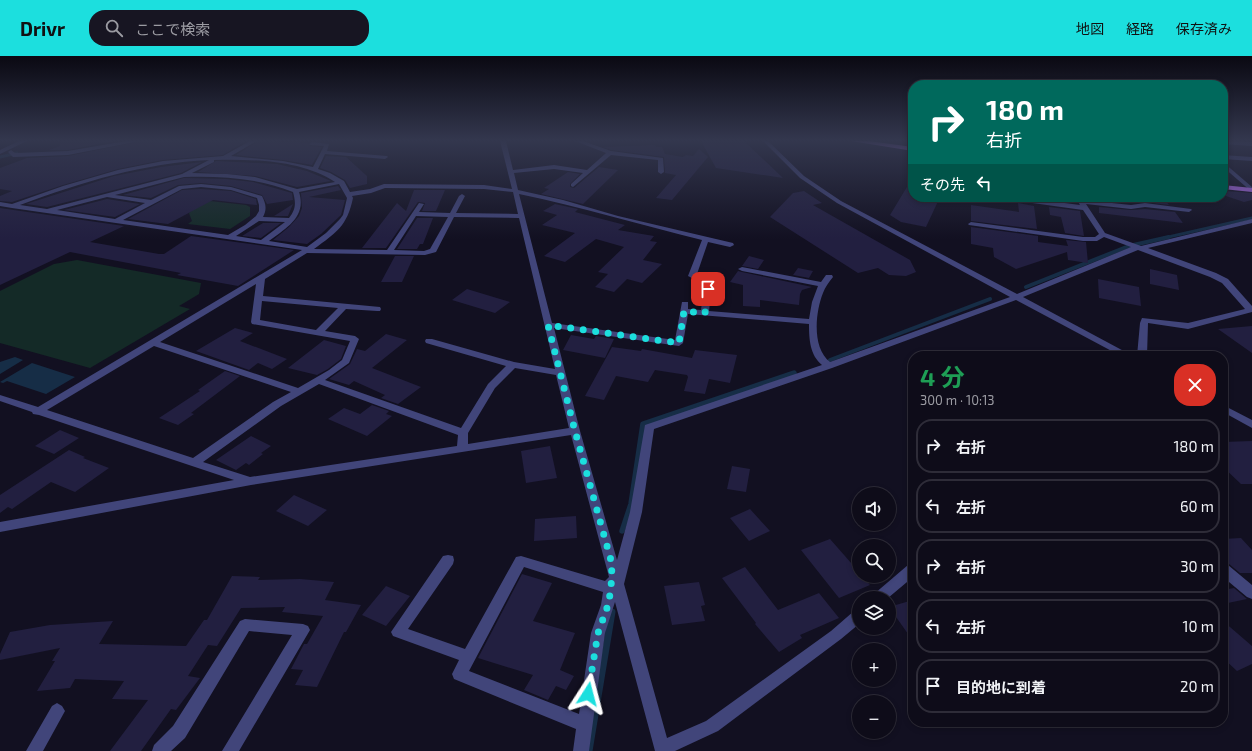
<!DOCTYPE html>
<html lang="ja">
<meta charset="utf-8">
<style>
:root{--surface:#0e0c19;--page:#171522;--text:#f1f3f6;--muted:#9b9ba2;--line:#2e2c38;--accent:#1cdfde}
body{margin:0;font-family:"Exo 2","Noto Sans JP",sans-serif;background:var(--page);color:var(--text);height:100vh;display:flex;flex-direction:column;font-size:15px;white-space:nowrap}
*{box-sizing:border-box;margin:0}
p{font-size:13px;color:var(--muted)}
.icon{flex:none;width:22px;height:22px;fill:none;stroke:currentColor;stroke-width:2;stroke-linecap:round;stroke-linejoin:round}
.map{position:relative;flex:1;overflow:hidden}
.panel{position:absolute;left:908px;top:295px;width:320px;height:376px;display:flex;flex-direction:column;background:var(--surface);border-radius:16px;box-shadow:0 2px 6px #0003,0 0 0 1px var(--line)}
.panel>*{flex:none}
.top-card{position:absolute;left:908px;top:24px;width:320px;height:122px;border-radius:16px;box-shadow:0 2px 6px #0003,0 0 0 1px var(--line);background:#00695c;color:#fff;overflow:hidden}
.controls{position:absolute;left:852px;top:431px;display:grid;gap:8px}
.controls a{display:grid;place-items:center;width:44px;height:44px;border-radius:50%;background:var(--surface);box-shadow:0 2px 6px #0003,0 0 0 1px var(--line);font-size:20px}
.pin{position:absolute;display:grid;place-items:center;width:34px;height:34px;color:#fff;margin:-17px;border-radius:8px;box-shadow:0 2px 6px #0006}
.me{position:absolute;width:44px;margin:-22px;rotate:9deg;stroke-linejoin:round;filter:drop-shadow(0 0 3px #0008)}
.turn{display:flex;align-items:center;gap:14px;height:84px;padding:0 12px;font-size:18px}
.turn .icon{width:52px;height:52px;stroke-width:2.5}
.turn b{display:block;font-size:28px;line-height:34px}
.then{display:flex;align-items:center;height:38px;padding:0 12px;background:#0003;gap:8px;font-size:15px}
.round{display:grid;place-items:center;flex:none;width:42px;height:42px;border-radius:16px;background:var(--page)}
.summary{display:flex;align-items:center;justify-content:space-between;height:68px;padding:0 12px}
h1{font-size:24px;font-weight:700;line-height:30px;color:#1e9e55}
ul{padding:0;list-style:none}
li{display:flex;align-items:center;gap:12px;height:54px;margin:0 8px 6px;padding:0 4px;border:2px solid var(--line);border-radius:16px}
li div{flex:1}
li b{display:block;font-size:15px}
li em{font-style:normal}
header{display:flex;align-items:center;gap:24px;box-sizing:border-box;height:56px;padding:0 20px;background:var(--accent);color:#111}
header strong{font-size:19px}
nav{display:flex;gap:22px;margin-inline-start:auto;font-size:14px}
.search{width:280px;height:36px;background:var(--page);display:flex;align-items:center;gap:10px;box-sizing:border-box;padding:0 14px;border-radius:16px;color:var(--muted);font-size:15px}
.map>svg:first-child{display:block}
.green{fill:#142a27}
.water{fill:#162d46}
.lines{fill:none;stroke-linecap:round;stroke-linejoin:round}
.stream-far3{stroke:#162d46;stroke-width:3}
.stream-far2{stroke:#162d46;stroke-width:4}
.stream-far1{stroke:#162d46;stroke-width:5.5}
.stream{stroke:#162d46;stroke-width:7}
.building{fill:#221f40}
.minor{fill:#41457a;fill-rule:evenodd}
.major{fill:#ae6aec;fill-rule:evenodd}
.route{stroke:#1cdfde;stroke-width:7;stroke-dasharray:0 12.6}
</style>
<header>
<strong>Drivr</strong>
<div class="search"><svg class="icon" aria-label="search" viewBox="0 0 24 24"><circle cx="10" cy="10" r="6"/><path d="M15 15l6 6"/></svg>ここで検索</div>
<nav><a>地図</a><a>経路</a><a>保存済み</a></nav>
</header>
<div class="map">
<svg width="1252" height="695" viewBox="0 0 1252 695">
<rect width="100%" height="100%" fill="#121021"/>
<!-- green -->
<path class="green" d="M201 144 246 149 250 151V160L230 173 188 168 192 165 189 157Z
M77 204 201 227 199 238 179 250 190 253 90 312 0 287V235L54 208Z"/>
<!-- water -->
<path class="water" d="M15 301 23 304 0 318V306Z
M32 307 75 321 46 338 7 325 3 327 0 326Z"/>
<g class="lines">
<!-- stream-far3 -->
<path class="stream-far3" d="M0 101 17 97
M1164 182 1252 162"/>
<!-- stream-far2 -->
<path class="stream-far2" d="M1026 231 1129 190 1169 181
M830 304 990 243"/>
<!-- stream-far1 -->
<path class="stream-far1" d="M622 475 631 448 643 368 794 317"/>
<!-- stream -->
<path class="stream" d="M589 695 612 556"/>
</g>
<!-- building -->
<path class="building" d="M60 85H114L68 94H49L60 90Z
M141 85H246L223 99 163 104 118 113 63 129 12 146 0 145V140L12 135 0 133V112L27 102 68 100Z
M258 85 308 87 310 90 322 91 312 109 283 104 236 99Z
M701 85H744L783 122 716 112Z
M655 89 656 91H662L665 98 683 101 686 99 693 100 699 93 708 101 672 144 656 142 676 119 665 117 664 101 611 94 603 91Z
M326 100 346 101 367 120V128L350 132 345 124 331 116 320 112Z
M216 105 277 108 307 115 331 125 297 131 255 120 198 116Z
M202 106 181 117 47 151 26 148 114 120 161 111Z
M599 111 618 114 583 148 541 138 549 133 544 132 568 116 580 118 570 128V131L574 132Z
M913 121V141H940L926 171 901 166 890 159Z
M184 122 226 123 253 126 292 137 293 144 267 148 262 139 231 130 201 127 178 129 151 142 123 139Z
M338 130 341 134 309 141 345 144 341 159 321 178 307 188 273 184 289 171 299 160 302 152 301 137Z
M201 133 231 135 256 143 257 149 213 144 168 168 128 163 182 134Z
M414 134H445L436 155H422L425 147 418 146 386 192H362L397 147 406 155Z
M804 135 822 147 813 149 910 204 916 216 906 220 889 219 878 212 858 217 770 161 793 137Z
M1225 135 1252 137V144L1244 146 1223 139V136Z
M1100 141H1163L1169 149 1145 146 1131 147 1100 144Z
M107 143 140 148 115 161 64 154Z
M1018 147 1034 150 1037 173 971 165V149L1019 156Z
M293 148 288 160H274Z
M555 148 578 153 575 156 625 169 618 174 654 180 650 185 657 186 643 204 662 208 642 227 627 223 614 236 595 231 608 218 598 216 624 191 596 183 565 206 544 200 575 177 542 169 557 159 543 155Z
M1049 151 1080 155 1084 180 1065 177 1061 161 1050 159Z
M1099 151 1131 154 1145 153 1175 156 1183 167 1099 157Z
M0 152 124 170 90 186 159 198H164L191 180 294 194 238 230 177 219 181 217 70 196 0 229Z
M417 162H433L423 188H420L417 193H397Z
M263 167H281L261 182 242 180Z
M971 171 1038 180V186L1068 190 1066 184 1086 186 1088 207 1068 204 1067 196 1016 213 994 201 993 192 971 188Z
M395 200H414L402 226H381Z
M749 200 764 204 758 213 742 210Z
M798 212 813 215 809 222 793 219Z
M1150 213 1177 219 1179 234 1150 228Z
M738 215 742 216 812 231 802 234 800 238 799 249 760 244V251L743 250V229L730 226Z
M1098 223 1139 231 1141 250 1099 242Z
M467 233 510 246 495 257 452 244Z
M1252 270V297L1218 273Z
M235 272 253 277 240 285 287 303 272 313 258 307 249 314 196 295Z
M386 278 407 284 372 312 421 331 398 348 381 342 385 339 354 325 349 329 329 323 350 308 357 293 365 295Z
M571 279 594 283 596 280 614 283 605 302 563 294Z
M324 284 346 290 341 303 328 313 317 319 288 312Z
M612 291 641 295 642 293 692 302 695 294 737 299 730 327 709 323 705 338 684 335 688 321 687 319 655 314 648 326 616 320 604 344 585 340Z
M225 315 240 320 191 357 194 358 178 369 159 362 200 335 198 334Z
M372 349 389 355 386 358 392 360 367 380 328 363 344 352 360 358Z
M60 374 79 382 54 398 35 390Z
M251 380 271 390 261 397 263 398 249 409 246 407 236 414 216 404Z
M1252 385V428H1241L1223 411V386Z
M550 390 557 422 526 427 521 395Z
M69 394 85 401 83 402 109 412 75 436 51 426 12 453 8 451 0 457V439Z
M732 410 750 413 746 436 727 433Z
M294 439 327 454 308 470 276 455Z
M750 453 770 475 749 485 730 462Z
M576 460 577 482 534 485 535 463Z
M1241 482 1252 494V517H1240L1223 503V483Z
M830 483 859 516V520H862L870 529 839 542 801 494Z
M745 511 778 554 819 537 839 562 800 579 802 582 779 596 755 568 756 567 722 522Z
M522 518 552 527 533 565 575 577 560 614 574 620 566 634 556 630 548 644 524 634 533 619 478 602Z
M232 520 260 521 258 524 300 523 334 526 325 544 361 549 346 576H344L317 631 295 629 303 614 291 613 304 588H307L323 560 282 556 285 551 241 552 217 590 208 589 188 620 200 622 176 654 171 653 141 695H110L148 644 112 643 124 625 75 623 70 632 37 635 55 605H52L60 592 0 604V598L10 576 50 569 113 565 99 588 186 590 204 564H207Z
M699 526 705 549 701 550 705 565 672 569 664 530Z
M386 530 410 540 386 570 362 559Z
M1234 532 1247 543 1223 548V534Z
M913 544V585L889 551Z
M1223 565 1252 590V608L1237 615 1223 602Z"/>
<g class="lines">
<!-- minor -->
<path class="minor" d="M19 85H27L0 98V94Z
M126 85H140L68 99 13 101 8 96 11 94 15 97 68 95Z
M250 85H257L231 100 283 105 313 111 324 90 310 89 309 88 312 86 329 88 327 95 387 100 388 101 385 103 325 98 318 113 330 117 344 125 350 136 370 133 384 128 484 129 512 133 500 85H506L513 114 554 109 587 114 606 97 575 85H583L611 95 663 102 664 116 661 118 658 116V104L611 99 573 131 571 130V128L583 117 554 113 514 117 518 134 563 144 618 160 733 187 734 189 730 191 708 186 697 218 709 219 713 221 709 255 809 263 812 246 818 230 742 215 738 213 742 211 821 226 826 219H832L833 221C829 226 825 231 823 237 815 257 812 292 830 306L1010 241 837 147 800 122 763 85H768L804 120 841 145 1017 238 1131 191 1104 181 1097 185H1083L969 169 968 168 971 166 1083 181H1095L1099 178 1083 154 1004 143 1001 141H1018L1080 149 1075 141H1081L1083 144 1131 149 1145 147 1191 153 1192 154 1189 156 1145 151 1131 153 1086 148 1105 177 1141 190 1252 163V167L1148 192 1216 217 1228 223 1252 250V256L1188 273 1148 267 1147 300H1137L1140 267 1142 262 1188 267 1245 253 1222 227 1210 221 1138 194 1023 241 1133 300H1121L1016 244 832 312 654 373 642 456 624 528 667 682 706 665 831 575 854 555 859 553V568L841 583 718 675 675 695H655L615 546 605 577 589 695H573L576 673 454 623 452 618 459 604 393 580 391 576 443 500 448 499 453 500 454 504 453 508 408 573 465 593 516 501 521 500 605 525 609 521 571 379 251 429 0 476V466L234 424 39 359 33 358 32 356 0 345V339L38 351 302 194 12 152 0 150V146L12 148 63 130 118 114 163 105 223 100ZM209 104 182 118 47 153 20 149C82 126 144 107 209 104ZM214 104C253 103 302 104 335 126L297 133 255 121 227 118 192 117 214 106ZM184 121C222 120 258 122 293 136 296 147 296 153 289 162L263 161C267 153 266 148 262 140L231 131 201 128 179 130 151 144 115 139ZM339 128 347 142 343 159 340 163 326 177 307 191 269 185C286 172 307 161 299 136ZM201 131 231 134 257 142 259 149V155L256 160 245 169 228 179 123 164 182 133ZM385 132 484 133 513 136 518 158 456 157 465 140 462 138 459 140 450 157 419 156 424 148 419 147 387 194 314 193C337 176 347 170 353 142L352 140 371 137ZM519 138C581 151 641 169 702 184L688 220 692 222 705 223 701 254 688 253V246H682L675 284 552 267ZM107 141 145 147 115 163 57 154ZM416 160 448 161 430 193 424 195 394 194ZM454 161 519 162 555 313 514 306 432 283H426L425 285 426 287 506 310 488 328 461 372 325 324 349 307 359 283 355 280 325 275 346 253 377 255H380L381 253 380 251 263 240 265 223 307 197 425 199 436 196ZM259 165 285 166 261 184 236 180ZM256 228 251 266 252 268 350 285 342 304 329 314 298 332 160 286ZM262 245 338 252 316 274 260 264ZM688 258 809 268C809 284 810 299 822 309L645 369 630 456 617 504 580 375 554 272 679 290 683 287ZM154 290 291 336 273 346 193 402 47 354ZM515 312 556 319 569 372 468 388V377L495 332ZM319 328 458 379 457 390 250 421 203 406 281 350ZM524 511 603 536 601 549 591 577 579 658 469 615Z
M1223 85 1252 86V90L1223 88Z
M1223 99 1252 101V105L1223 103Z
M1223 106 1252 131V136L1223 111Z
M1223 349 1252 364V372L1223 356Z
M913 508V521L888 542H872L874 538 908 509Z
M1223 508 1228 509 1252 529V543L1247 541 1223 521Z
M245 563 303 568 308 570 310 574 239 695H222L292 579 249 575 185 682 171 695H152L154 689 173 670 240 565Z
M57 647 62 650 65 655 43 695H26L52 650Z"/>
<!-- major -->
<path class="major" d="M851 85H869L913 91V95Z
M1223 129 1252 132V136L1223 133Z"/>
</g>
<!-- sky -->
<linearGradient id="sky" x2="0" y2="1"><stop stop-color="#0a0912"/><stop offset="0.46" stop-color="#33374e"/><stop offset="1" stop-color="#33374e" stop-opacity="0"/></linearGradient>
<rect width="1252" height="183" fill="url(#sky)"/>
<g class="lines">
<!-- route -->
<path class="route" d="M588 638 598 577 608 549 611 533 612 508 575 375 548 269 679 287 684 255 705 257 708 233"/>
</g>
</svg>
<div class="controls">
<a><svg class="icon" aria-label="sound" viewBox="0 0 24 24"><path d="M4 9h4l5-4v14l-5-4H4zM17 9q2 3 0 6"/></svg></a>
<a><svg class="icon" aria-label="search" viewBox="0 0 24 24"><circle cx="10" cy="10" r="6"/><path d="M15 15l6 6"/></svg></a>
<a><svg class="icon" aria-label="layers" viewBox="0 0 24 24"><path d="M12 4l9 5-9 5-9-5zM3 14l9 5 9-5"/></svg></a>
<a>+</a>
<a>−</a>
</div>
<div class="pin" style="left:708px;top:233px;background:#d93025"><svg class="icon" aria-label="arrive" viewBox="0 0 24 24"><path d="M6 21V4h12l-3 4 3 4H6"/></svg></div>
<svg class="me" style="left:588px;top:638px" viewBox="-20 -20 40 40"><path d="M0-17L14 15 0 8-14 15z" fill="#1cdfde" stroke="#fff" stroke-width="4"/></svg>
<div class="top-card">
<div class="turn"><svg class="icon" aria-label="right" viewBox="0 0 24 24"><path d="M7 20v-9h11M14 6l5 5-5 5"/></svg><div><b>180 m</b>右折</div></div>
<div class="then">その先<svg class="icon" aria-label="left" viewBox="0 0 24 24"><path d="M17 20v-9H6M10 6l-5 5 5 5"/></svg></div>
</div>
<section class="panel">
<div class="summary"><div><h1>4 分</h1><p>300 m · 10:13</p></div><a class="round" style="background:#d93025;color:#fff"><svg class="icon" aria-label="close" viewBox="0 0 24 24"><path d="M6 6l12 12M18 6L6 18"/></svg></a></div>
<ul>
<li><svg class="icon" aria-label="right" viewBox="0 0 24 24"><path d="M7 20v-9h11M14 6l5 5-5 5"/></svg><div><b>右折</b></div><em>180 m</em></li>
<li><svg class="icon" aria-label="left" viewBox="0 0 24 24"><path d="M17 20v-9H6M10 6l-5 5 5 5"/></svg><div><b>左折</b></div><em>60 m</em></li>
<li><svg class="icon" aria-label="right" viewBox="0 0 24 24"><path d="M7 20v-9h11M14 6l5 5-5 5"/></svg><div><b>右折</b></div><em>30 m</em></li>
<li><svg class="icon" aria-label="left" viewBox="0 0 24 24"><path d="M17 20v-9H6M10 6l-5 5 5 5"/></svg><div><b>左折</b></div><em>10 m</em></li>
<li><svg class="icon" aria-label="arrive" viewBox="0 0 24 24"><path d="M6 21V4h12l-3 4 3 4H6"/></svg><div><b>目的地に到着</b></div><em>20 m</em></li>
</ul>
</section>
</div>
